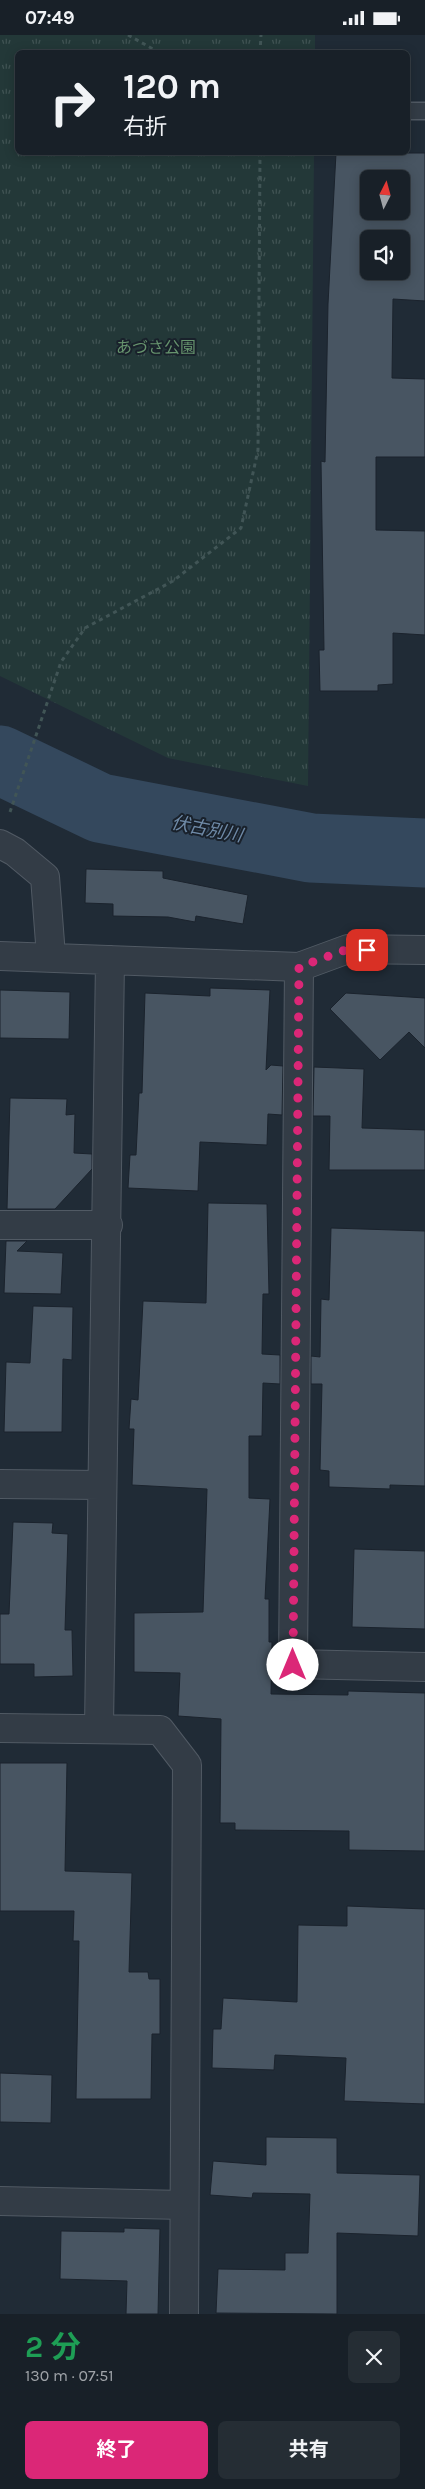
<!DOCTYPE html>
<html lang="ja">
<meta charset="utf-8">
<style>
:root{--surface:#182028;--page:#252d34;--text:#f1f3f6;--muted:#9fa3a8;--line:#363e45;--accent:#db2777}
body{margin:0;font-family:Karla,"Noto Sans JP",sans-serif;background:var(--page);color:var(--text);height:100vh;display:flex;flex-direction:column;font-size:19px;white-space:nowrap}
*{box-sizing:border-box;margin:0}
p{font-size:16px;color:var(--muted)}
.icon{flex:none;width:28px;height:28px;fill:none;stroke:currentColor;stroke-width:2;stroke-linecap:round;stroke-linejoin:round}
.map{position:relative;height:2279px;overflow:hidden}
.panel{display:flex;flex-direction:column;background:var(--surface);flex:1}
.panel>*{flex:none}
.top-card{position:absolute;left:15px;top:15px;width:395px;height:105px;border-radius:8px;box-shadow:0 2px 12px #0003,0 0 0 1px var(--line);background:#182028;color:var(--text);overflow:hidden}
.needle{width:32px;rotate:6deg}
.fabs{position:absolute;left:360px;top:135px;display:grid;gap:10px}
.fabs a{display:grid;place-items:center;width:50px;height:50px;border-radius:8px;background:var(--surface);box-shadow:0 2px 12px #0003,0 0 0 1px var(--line);font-size:25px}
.pin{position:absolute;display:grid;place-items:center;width:42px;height:42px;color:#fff;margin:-21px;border-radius:10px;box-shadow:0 2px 8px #0006}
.me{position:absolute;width:55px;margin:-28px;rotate:0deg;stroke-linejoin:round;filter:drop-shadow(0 0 4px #0008)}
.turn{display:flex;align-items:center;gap:18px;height:105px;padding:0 25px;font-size:22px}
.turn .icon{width:65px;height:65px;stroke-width:2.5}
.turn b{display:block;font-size:35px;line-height:42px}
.round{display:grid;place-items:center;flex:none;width:52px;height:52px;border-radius:8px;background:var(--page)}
.headline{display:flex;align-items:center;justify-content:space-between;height:85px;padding:0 25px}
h1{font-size:30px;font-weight:700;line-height:38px;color:#1e9e55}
.primary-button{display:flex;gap:10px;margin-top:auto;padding:10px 25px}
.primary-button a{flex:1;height:58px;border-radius:8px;background:var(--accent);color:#fff;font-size:20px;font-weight:700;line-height:58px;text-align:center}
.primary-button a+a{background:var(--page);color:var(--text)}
.status{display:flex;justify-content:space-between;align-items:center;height:35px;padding:0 25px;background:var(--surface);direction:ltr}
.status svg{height:14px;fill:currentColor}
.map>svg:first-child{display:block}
.grass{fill:url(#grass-tufts)}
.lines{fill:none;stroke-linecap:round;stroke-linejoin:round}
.river{stroke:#34485d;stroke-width:69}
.building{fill:#485562;stroke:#1b232d;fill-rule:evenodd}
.service-casing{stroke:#515a64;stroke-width:19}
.minor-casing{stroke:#515a64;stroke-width:30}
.path{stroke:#415556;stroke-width:3;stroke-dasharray:4 4;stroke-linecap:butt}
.service{stroke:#333c46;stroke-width:16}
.minor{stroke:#333c46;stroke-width:28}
.route{stroke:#db2777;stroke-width:9;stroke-dasharray:0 16.2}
.labels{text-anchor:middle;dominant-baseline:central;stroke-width:4;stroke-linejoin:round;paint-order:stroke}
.park-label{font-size:16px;fill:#66936d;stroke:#19212b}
.water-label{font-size:18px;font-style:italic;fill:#6f8aa7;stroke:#19212b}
</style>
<div class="status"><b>07:49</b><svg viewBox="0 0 49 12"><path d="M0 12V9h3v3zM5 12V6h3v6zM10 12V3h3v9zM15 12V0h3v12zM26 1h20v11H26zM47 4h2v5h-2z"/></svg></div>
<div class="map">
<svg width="425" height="2279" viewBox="0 0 425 2279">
<defs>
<pattern id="grass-tufts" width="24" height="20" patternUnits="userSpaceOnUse" patternTransform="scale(1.25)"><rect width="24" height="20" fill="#233838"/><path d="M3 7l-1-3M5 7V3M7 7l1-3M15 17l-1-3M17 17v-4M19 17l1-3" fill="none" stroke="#405353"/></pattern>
</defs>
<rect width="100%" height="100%" fill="#202b36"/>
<!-- grass -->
<path class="grass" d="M0 0H315V17L18 18V118H314L308 751 168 723 0 641Z"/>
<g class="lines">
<!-- river -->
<path class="river" d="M0 725 100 773 311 813 425 818"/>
</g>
<!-- building -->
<path class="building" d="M336 118H425V266L393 264 392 343 425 344V422H376V495L425 496V600L393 598V649L378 650V656H320L319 615H324L321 426 325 427 328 269ZM369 144H401V176H369ZM369 204H401V236H369Z
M86 834 163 836V843L248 860 243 889 196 881 195 887 168 882 113 881V869L85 868Z
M210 953 270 955 266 1035 271 1030 283 1031 282 1080 268 1079 267 1110 200 1107 198 1156 128 1153 130 1120H136L139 1058H142L145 958 210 961Z
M0 955 70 957 69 1004 0 1003Z
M346 958 425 963V1013L409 997 380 1025 330 974Z
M314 1032 364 1034 362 1093 425 1095V1135H329L330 1081H313Z
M10 1063 67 1064 66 1080 75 1079 74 1118 92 1119V1134L55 1174H7Z
M208 1168 267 1169 269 1259H263L262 1319 280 1320V1349L263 1348 262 1401H249V1463L270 1464 265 1564H269V1607H272L271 1659 348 1660V1656L425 1658V1816L349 1815V1796L235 1795V1788H220L221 1684 178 1681 180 1638 134 1637V1578L203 1577 207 1454 132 1450 134 1394H129L131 1364 138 1365 143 1266 206 1268Z
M331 1193 425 1196V1451L390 1450V1454L329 1452V1436L320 1435 322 1349H311V1321L320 1322 321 1264 329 1265Z
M6 1206H27L17 1216 63 1218 61 1259 4 1258Z
M33 1271 73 1272 72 1325 63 1324 62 1397H4L6 1327 30 1328Z
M13 1487 53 1488 52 1498 68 1499 65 1595H72L73 1641 34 1642V1629H0V1579H9Z
M354 1514 425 1516V1594L352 1592Z
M0 1728H67L65 1836 132 1838 129 1937H148L149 1944H160V1999H152L151 2064H76L79 1906H73L74 1876H0Z
M347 1871 425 1874V2069L344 2066 346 2023 275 2020 274 2035 212 2033 213 1994H221L223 1963 297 1967 298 1890 347 1891Z
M0 2038 52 2040 51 2088 0 2087Z
M266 2102 337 2103V2138L420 2140 418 2201 337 2198V2279L216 2278 218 2234 285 2235V2218H308L310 2159 253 2158 252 2163 210 2160 213 2126 266 2130Z
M124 2193 160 2194 158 2279H126L127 2246 60 2244 61 2196 124 2197Z"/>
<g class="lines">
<defs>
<path id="service" d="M408 76H425"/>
<path id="minor" d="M0 809 15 817 45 842 51 921
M0 921 299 932 348 914 425 915
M299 932 293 1629 425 1632
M0 1190H108
M0 1449 101 1450
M0 1693 160 1695 187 1730 184 2279
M99 1693C101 1437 108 1181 110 925
M0 2166 184 2170"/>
</defs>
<!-- service casing -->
<use href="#service" class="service-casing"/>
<!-- minor casing -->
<use href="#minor" class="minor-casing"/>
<!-- path -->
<path class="path" d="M128 0 160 18
M260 18 261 0
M10 777 61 627 85 593 173 546 241 493 258 415 260 118"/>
<!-- service -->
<use href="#service" class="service"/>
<!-- minor -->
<use href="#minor" class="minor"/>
</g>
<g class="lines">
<!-- route -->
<path class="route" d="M293 1630 299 932 348 914 367 915"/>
</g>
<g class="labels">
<!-- park labels -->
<g class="park-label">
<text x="156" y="312">あづさ公園</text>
</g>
<!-- water labels -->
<g class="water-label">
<text transform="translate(207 794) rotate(11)">伏古別川</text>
</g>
</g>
</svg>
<div class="fabs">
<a><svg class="needle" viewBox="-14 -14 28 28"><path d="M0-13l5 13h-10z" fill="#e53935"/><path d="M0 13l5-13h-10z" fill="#9fa3a8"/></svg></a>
<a><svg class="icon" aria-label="sound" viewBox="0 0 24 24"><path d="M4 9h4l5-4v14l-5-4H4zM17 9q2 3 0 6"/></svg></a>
</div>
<div class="pin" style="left:367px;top:915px;background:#d93025"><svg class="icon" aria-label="arrive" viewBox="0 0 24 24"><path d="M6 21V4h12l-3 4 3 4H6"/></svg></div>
<svg class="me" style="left:293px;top:1630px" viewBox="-20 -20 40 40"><circle r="19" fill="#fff"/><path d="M0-13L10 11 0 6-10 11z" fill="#db2777"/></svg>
<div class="top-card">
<div class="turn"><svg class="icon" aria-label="right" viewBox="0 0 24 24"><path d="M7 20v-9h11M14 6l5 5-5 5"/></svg><div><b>120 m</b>右折</div></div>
</div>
</div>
<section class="panel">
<div class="headline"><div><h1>2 分</h1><p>130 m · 07:51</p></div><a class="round"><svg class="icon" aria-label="close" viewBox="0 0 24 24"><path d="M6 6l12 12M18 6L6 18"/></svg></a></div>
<div class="primary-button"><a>終了</a><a>共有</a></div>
</section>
